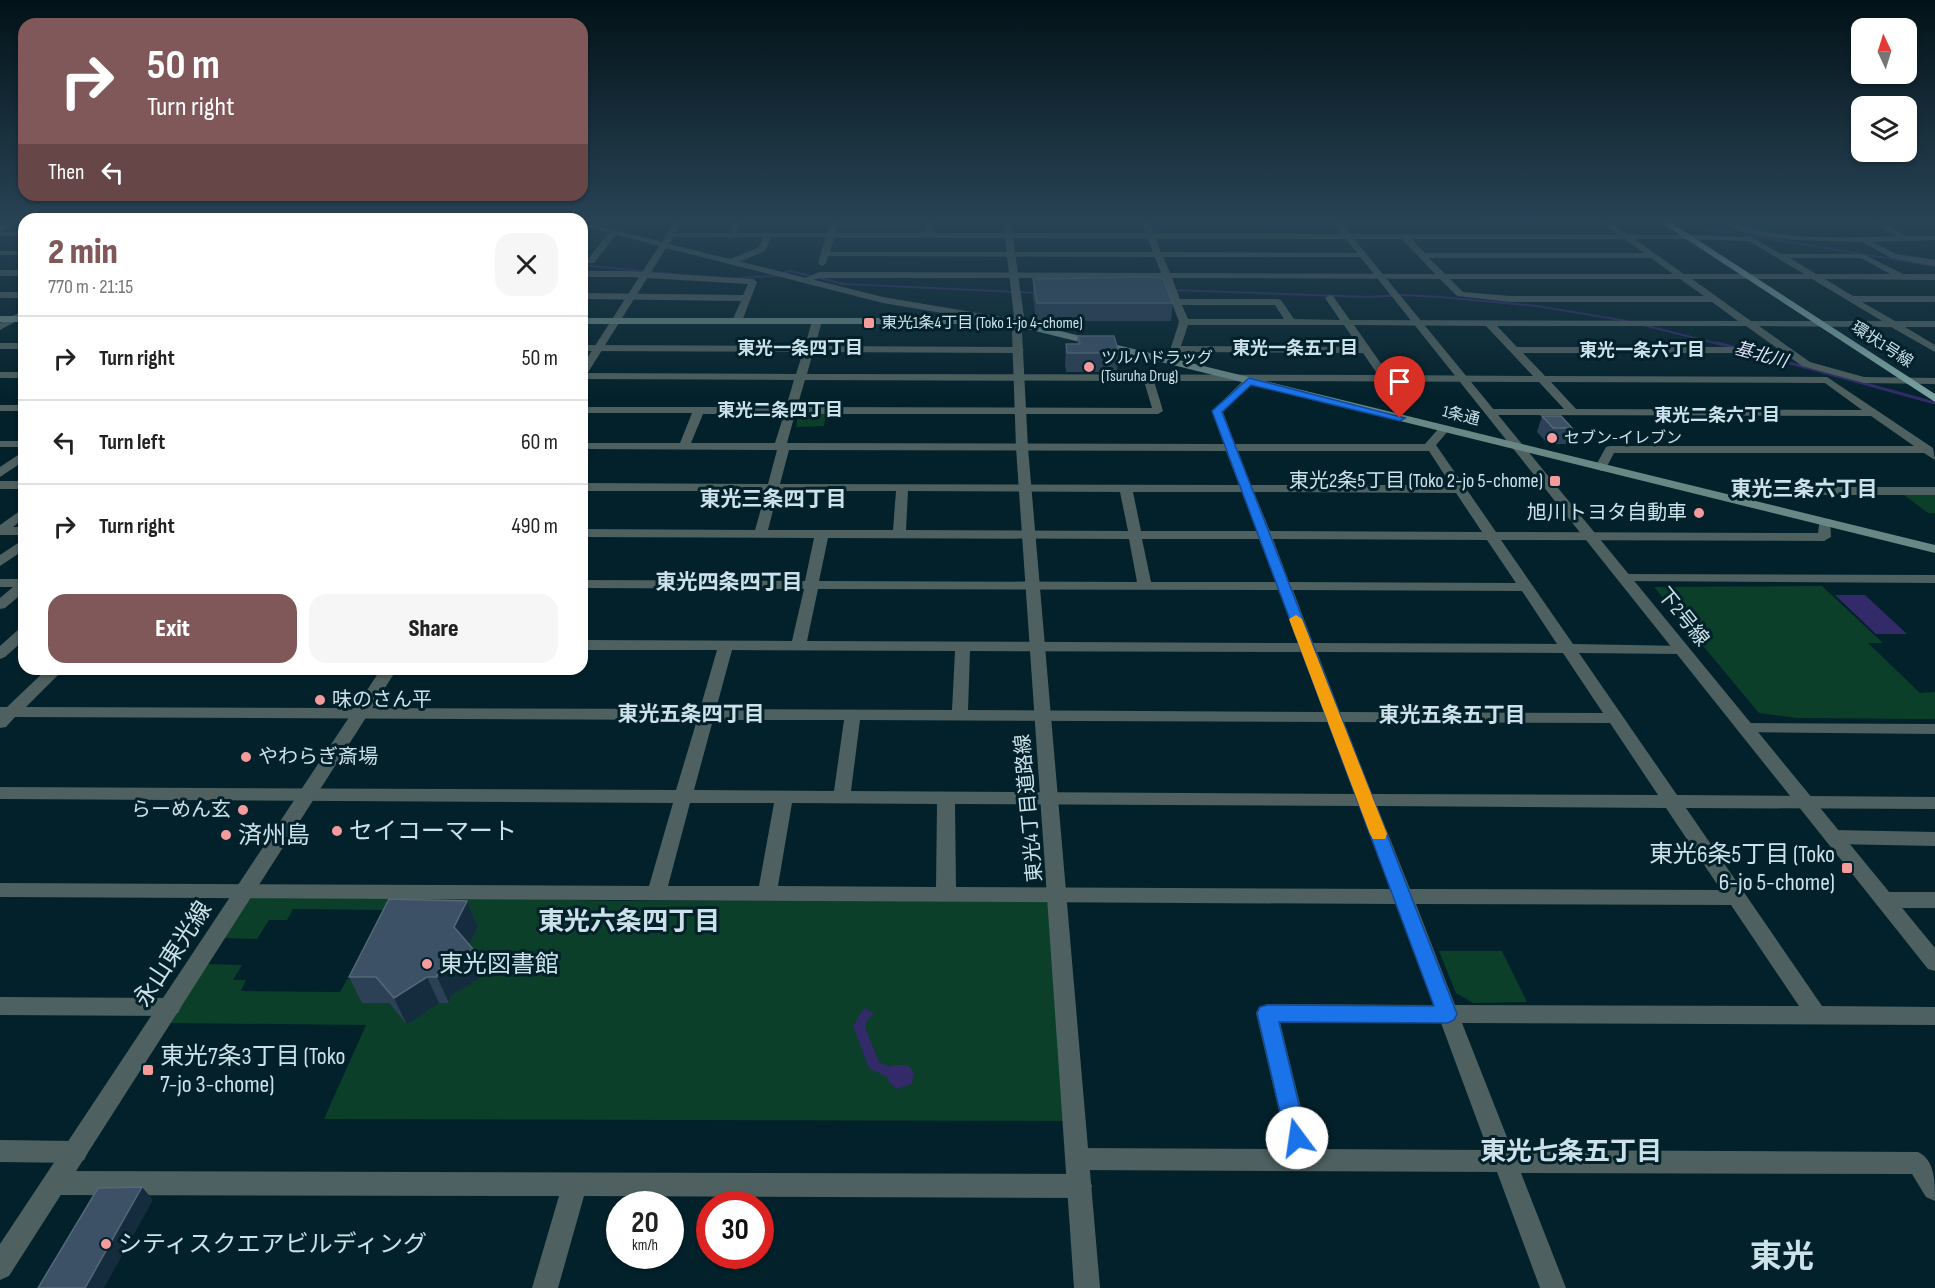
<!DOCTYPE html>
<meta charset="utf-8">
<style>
:root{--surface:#fff;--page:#f6f6f6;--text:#222;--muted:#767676;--line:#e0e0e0;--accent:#815859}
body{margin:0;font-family:"Sofia Sans Condensed","Noto Sans JP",sans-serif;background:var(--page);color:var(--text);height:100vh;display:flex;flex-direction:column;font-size:22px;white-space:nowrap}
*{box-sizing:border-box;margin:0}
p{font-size:20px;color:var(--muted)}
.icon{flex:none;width:33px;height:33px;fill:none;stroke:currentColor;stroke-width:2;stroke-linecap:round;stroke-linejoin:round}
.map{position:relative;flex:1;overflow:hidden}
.panel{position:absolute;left:18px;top:213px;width:570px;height:462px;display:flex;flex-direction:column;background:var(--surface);border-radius:18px;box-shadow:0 2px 4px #0004}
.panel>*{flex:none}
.top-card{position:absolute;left:18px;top:18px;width:570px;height:183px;border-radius:18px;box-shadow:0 2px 4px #0004;background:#815859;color:#fff;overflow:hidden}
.needle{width:39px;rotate:356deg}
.controls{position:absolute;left:1851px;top:18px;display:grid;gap:12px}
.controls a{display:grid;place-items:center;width:66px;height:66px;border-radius:12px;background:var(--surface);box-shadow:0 2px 4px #0004;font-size:30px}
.speed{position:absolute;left:606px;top:1191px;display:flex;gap:12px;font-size:30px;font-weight:700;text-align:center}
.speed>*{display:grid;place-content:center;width:78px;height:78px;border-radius:50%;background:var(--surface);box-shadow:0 2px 4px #0004;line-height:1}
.speed small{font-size:15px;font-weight:400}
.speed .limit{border:9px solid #d22;background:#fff;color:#111}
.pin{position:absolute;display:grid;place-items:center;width:51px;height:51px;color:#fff;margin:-62px -26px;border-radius:50% 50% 50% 0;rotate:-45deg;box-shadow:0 0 6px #0007}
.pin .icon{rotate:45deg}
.me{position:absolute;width:66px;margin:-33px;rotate:346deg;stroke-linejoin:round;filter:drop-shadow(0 0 4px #0008)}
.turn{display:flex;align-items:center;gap:21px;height:126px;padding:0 30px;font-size:27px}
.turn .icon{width:78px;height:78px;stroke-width:2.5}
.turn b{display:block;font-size:42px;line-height:51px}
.then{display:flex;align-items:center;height:57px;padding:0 30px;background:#0003;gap:12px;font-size:22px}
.round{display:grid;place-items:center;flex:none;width:63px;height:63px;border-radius:18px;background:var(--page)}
.summary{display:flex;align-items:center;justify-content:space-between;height:102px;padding:0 30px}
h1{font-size:36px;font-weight:800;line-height:45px;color:var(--accent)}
.primary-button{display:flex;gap:12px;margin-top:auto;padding:12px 30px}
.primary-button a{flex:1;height:69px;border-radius:18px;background:var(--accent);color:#fff;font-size:24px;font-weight:800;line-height:69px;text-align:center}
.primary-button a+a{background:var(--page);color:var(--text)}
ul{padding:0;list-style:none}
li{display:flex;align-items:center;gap:18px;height:84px;padding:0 30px;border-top:2px solid var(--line)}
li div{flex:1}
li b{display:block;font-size:22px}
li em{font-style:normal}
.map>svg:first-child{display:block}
.green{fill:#0b3f29}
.water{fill:#332a69}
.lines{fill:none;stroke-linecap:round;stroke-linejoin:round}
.stream-far1{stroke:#332a69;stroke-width:2}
.stream{stroke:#332a69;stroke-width:3}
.minor{fill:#4e605f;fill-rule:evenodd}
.tertiary{fill:#4e605f;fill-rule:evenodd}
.secondary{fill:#698785;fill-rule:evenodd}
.primary{fill:#7da4a2;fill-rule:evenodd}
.wall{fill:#2c4056}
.shaded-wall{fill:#142c3e}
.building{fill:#3d5166;stroke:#54687a;stroke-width:1.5}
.route{fill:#1a73e8;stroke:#114b97;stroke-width:1.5}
.slow{fill:#f59e0b}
.poi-dot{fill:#f59b9c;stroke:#03212b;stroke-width:2}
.labels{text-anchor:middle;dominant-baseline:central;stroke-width:6;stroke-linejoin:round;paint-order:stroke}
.far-poi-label{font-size:16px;fill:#cce1e9;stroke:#03212b;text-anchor:start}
.far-street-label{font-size:16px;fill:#cce1e9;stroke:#03212b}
.far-neighbourhood-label{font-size:18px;font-weight:bold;fill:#cce1e9;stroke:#03212b}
.far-water-label{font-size:18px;font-style:italic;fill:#dedff3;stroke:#03212b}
.poi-label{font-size:20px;fill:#cce1e9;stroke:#03212b;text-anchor:end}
.street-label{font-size:20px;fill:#cce1e9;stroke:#03212b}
.neighbourhood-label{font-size:21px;font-weight:bold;fill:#cce1e9;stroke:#03212b}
.near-poi-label{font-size:24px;fill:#cce1e9;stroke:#03212b;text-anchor:start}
.near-street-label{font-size:24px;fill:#cce1e9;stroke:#03212b}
.near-neighbourhood-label{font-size:26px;font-weight:bold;fill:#cce1e9;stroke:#03212b}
.near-district-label{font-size:32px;font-weight:bold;fill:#cce1e9;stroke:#03212b}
</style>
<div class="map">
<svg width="1935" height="1288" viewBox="0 0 1935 1288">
<rect width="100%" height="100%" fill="#03212b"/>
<!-- green -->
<path class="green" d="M841 220H926L924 234H837Z
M803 413H826L824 426 796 427 798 415Z
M1904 495H1935V513H1928Z
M1822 586 1883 643H1868L1920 693 1935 692V719L1797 718 1759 713 1654 587Z
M253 893 621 901 1053 899 1067 1121 324 1119 366 1025 170 1023 207 964 242 965 233 980H246L241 991 340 992 347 979H373L363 1003H389L407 1024 439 1003H449L450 996 483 976 377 925 384 910 293 909 287 920H269L257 939 224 938Z
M1439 951H1502L1527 1002 1473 1003 1456 993Z"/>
<!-- water -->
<path class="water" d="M1835 595H1865L1907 634H1876Z
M864 1008 874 1013 867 1020 865 1027 879 1062 890 1067 894 1065H907L914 1072 912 1084 897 1089 889 1082 887 1077 869 1068 853 1026Z"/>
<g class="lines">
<!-- stream-far1 -->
<path class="stream-far1" d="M1636 220 1685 225 1935 266
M582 265 672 274
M739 278 773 276 790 271 844 284 1038 293
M1171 290 1368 297 1401 295 1440 297 1537 306 1627 321
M1643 325 1723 345"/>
<!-- stream -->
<path class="stream" d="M1717 343 1741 349
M1768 357 1935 403"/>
<!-- minor -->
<path class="minor" d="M735 220H743L734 238H728Z
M831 220H839L830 252H1153L1141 220H1149L1161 252 1363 253 1367 255 1363 257H1163L1170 273 1435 274 1402 239V235H1408L1425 253H1644L1602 223 1337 225 1333 223 1337 221 1607 220 1684 274H1804L1749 241 1684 239 1683 237 1687 235 1751 237 1781 254H1863L1903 274H1935V280L1825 279 1853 296H1935V302H1862L1895 321H1935V327H1905L1935 345V352L1891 327 1759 326 1810 362 1864 377 1935 378V384L1864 383 1802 366 1746 326H1497L1517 347H1734L1773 357V361L1769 362 1734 353H1523L1545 376 1827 377 1933 448 1935 460 1924 453H1614L1605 470 1601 471 1595 467 1606 447 1610 446H1914L1871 416 1490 415 1484 412 1490 409H1564L1539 382 1254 381 1223 412 1235 444H1425L1440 427H1448L1450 429 1436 445 1496 532 1818 533 1820 519H1830L1831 537 1824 541 1501 540 1573 644 1686 646 1689 649 1681 654 1579 653 1677 795 1935 797V809L1686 808 1822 1006 1935 1007V1025L1462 1023 1512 1150 1918 1152C1935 1160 1935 1181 1935 1201L1926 1197 1912 1174 1521 1173 1566 1288H1540L1497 1172 1078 1170 1070 1167 1066 1159 1070 1151 1078 1148 1288 1149 1256 1013 1259 1007 1267 1004 1434 1005 1396 904 0 897V883L649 886 673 803 0 799V787L676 790 697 720 15 717 6 727 0 728V707H7L47 669H64L26 707 700 709 717 650H582V640L792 641 804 589 582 588V580L805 581 814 538 582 537V529L755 530 766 491H582V483L768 484 777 450 582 449V443H680L692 413H582V407H786L794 380 582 379V373L796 374 803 352 582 351V345L805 346 812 321 817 318 822 321 815 346 1019 347 1024 350 1019 353 813 352 807 374 1378 375 1363 353 1180 352 1177 359H1169L1168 357 1179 322 1163 278H820L803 283V279L819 272 1161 273 1155 257 828 256 826 263 822 266 818 263ZM1429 258H1651L1673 274H1445ZM1790 258H1861L1890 274H1816ZM1172 278 1440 279 1457 296 1510 302H1712L1738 321 1350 320 1333 296 1330 295 1325 298 1340 320 1294 319 1281 300 1278 299H1180ZM1450 279H1680L1704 296H1510L1463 292ZM1692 279H1812L1882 321H1751ZM1182 305H1275L1284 319H1188ZM1188 325H1344L1359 347 1181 346ZM1354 325 1486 326 1533 376 1389 375ZM805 380 1144 381 1152 408 797 407ZM1154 381H1243L1212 411 1224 444 787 443 795 414H1158L1163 411ZM1551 382 1825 383 1862 410 1576 409ZM703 414H784L775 443H691ZM789 450 1226 451 1239 485 780 484ZM1238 451H1429L1451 485H1251ZM778 491H896L893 530H768ZM908 491 1120 492 1128 531 906 530ZM1133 492H1242L1257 531H1141ZM1254 492 1456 493 1482 532 1270 531ZM828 538 1129 539 1137 582 819 581ZM1142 539H1259L1276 582H1151ZM1273 539 1487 540 1516 583 1289 582ZM818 589 1279 590 1298 643 807 641ZM1293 590 1522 591 1557 644 1313 643ZM732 650 955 651 952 710 716 709ZM970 651 1302 652 1324 712 968 710ZM1317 652 1563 653 1603 713 1340 712ZM713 720H844L834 791 694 790ZM860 720 1328 722 1355 794 851 791ZM1344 722 1610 723 1658 795 1372 794ZM690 803H774L759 886H668ZM792 803 937 804 936 887 778 886ZM955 804 1360 806 1390 889 956 887ZM1377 806 1666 808 1721 890 1410 889ZM1416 904 1731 905 1799 1006 1455 1005ZM1280 1022 1441 1023 1488 1150 1311 1149Z
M927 220H935L933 236 929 238 925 236Z
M1716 220C1733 220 1749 230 1766 232 1809 239 1853 238 1897 236L1866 220H1877L1906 236H1935V240L1873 242 1896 254 1935 260V266L1891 258 1862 242 1793 240 1765 237 1737 230Z
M0 222H14L18 224 14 226H0Z
M611 230 618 232 594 263H588V259Z
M0 232H24V236H0Z
M765 234 772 236 765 251 734 264H728V260L759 247Z
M0 251H24V255H0Z
M0 270H24V276H0Z
M582 271H629L753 279 757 282 742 321 737 324 732 321 741 301 582 299V293L743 295 748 284 629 277H582Z
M0 292H24V298H0Z
M24 310V317L0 330V323Z
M0 343H24V349H0Z
M0 372H24V378H0Z
M0 405H24V411H0Z
M0 441H24V447H0Z
M0 481H24V489H0Z
M1751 487H1935V495H1755L1749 505H1741L1739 502 1747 488Z
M24 508V518L13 527H24V535H0V525Z
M24 539V550L0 566V555Z
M1624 574 1935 575V583L1619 581 1617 578 1619 575Z
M0 579H24V592L5 608 0 609V598L13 587H0Z
M24 628V640L5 657 0 659V646L19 629Z
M1745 723 1935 724V734L1739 732 1737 728 1739 724Z
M1833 830 1935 832V846L1833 844 1827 842 1824 837 1827 832Z
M1884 892H1935V908H1884L1877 905 1874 900 1877 895Z
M0 997 170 998 178 1001 181 1007 178 1013 170 1016 0 1015Z
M0 1140 76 1141 84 1144 88 1152 84 1160 76 1163 0 1162Z
M56 1171 1080 1174 1089 1178 1092 1186 1089 1194 1080 1198 584 1196 558 1288H532L559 1196 56 1195 47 1191 44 1183 47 1175Z"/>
<!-- tertiary -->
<path class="tertiary" d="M13 220H24L0 232V227Z
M676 220H684L676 233H1005L1003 220H1011L1013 233 1342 234 1331 220H1339L1350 234 1690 235 1691 237 1687 239H1354L1935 948V971L1928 969 1346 239 1013 238 1024 317 1022 332 1028 448 1100 1288H1074L1016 448 1012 332 1014 317 1005 238 673 237 669 244 883 297 1007 318 1012 321 1007 324 883 303 666 248 587 374 582 377V366L659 246 582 226V222L662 242Z
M24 451V461L0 477V467Z
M381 669H397L9 1276 0 1280V1244Z"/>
<!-- secondary -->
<path class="secondary" d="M0 316H24V322H0Z
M582 318H1007L1935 545V553L1007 324H582Z"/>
<!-- primary -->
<path class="primary" d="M1657 220H1667L1935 394V402Z"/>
</g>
<!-- wall -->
<path class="wall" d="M1033 279 1173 303 1171 321H1036L1033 296Z
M1078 336 1119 353 1117 372H1066L1065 364 1066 344H1077Z
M1542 416 1572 428 1566 444H1548L1537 432Z
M467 901 478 927 469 945 483 976 450 996 449 1003H439L407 1025 389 1003H362L349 977Z"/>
<!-- shaded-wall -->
<path class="shaded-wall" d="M467 901 478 927 465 953 454 927Z
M473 949 483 976 450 996 449 1003 437 977 439 969Z
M427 977 439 1003 407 1025 394 998Z
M142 1187 153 1200 104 1288H85Z"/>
<!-- building -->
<path class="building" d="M1151 277 1163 279 1173 303H1037L1033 279Z
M1078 336H1114L1119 353H1067L1066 344H1080Z
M1542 416H1561L1572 428H1553Z
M389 899 467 901 454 927 473 949 439 969 437 977H427L394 998 376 977H349Z
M142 1187 85 1288H38L98 1188Z"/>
<!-- sky -->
<linearGradient id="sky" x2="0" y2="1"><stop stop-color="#021218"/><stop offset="0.55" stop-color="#284355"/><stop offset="1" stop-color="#284355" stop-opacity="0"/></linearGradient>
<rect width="1935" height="401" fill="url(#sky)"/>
<!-- route -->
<path class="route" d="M1249 378 1405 418 1400 421 1251 385 1222 412 1457 1014 1454 1020 1447 1023 1279 1022 1307 1138 1304 1145 1297 1148 1289 1145 1286 1138 1257 1013 1260 1007 1267 1005 1434 1006 1212 411Z"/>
<!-- slow -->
<path class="slow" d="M1296 615 1302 619 1387 834 1385 839H1373L1370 834 1289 619Z"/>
<!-- markers -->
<g class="poi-dot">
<rect x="863" y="317" width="12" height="12" rx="3"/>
<circle cx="1089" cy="367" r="6"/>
<circle cx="1552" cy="438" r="6"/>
<rect x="1549" y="475" width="12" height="12" rx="3"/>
<circle cx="1699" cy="513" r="6"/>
<circle cx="320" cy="700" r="6"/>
<circle cx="246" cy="757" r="6"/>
<circle cx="243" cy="810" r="6"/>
<circle cx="337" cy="831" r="6"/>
<circle cx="226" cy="835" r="6"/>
<rect x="1841" y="862" width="12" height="12" rx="3"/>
<circle cx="427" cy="964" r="6"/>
<rect x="142" y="1064" width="12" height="12" rx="3"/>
<circle cx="106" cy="1244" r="6"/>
</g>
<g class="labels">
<!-- far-poi labels -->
<g class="far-poi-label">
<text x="881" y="323">東光1条4丁目 (Toko 1-jo 4-chome)</text>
<text x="1101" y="358">ツルハドラッグ<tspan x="1101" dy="18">(Tsuruha Drug)</tspan></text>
<text x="1564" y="438">セブン-イレブン</text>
</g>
<!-- far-street labels -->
<g class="far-street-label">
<text transform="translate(1882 345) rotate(33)">環状1号線</text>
<text transform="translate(1461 416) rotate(14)">1条通</text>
</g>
<!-- far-neighbourhood labels -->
<g class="far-neighbourhood-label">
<text x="800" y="348">東光一条四丁目</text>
<text x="1295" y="348">東光一条五丁目</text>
<text x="1642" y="350">東光一条六丁目</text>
<text x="780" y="410">東光二条四丁目</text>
<text x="1717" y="415">東光二条六丁目</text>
</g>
<!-- far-water labels -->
<g class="far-water-label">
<text transform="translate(1761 355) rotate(15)">基北川</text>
</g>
<!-- poi labels -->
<g class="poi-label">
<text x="1543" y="481">東光2条5丁目 (Toko 2-jo 5-chome)</text>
<text x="1687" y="513">旭川トヨタ自動車</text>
<text x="332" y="700" text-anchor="start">味のさん平</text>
<text x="258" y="757" text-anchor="start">やわらぎ斎場</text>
<text x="231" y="810">らーめん玄</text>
</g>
<!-- street labels -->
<g class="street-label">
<text transform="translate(1683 617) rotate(51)">下2号線</text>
<text transform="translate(1029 808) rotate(-95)">東光4丁目道路線</text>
</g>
<!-- neighbourhood labels -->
<g class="neighbourhood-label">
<text x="1804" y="489">東光三条六丁目</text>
<text x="773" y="499">東光三条四丁目</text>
<text x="729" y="582">東光四条四丁目</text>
<text x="691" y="714">東光五条四丁目</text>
<text x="1452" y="715">東光五条五丁目</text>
</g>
<!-- near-poi labels -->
<g class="near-poi-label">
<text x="349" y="831">セイコーマート</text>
<text x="238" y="835">済州島</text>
<text x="1835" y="854" text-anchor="end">東光6条5丁目 (Toko<tspan x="1835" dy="28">6-jo 5-chome)</tspan></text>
<text x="439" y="964">東光図書館</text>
<text x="160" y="1056">東光7条3丁目 (Toko<tspan x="160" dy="28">7-jo 3-chome)</tspan></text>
<text x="118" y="1244">シティスクエアビルディング</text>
</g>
<!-- near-street labels -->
<g class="near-street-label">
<text transform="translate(173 954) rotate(-57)">永山東光線</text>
</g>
<!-- near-neighbourhood labels -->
<g class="near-neighbourhood-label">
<text x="629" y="922">東光六条四丁目</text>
<text x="1571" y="1152">東光七条五丁目</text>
</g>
<!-- near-district labels -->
<g class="near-district-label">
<text x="1782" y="1257">東光</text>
</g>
</g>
</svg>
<div class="controls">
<a><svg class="needle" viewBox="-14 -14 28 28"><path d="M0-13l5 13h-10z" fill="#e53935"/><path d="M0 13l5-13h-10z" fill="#767676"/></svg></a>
<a><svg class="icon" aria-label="layers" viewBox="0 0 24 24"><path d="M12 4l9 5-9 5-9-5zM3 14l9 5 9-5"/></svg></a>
</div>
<div class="speed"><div>20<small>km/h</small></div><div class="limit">30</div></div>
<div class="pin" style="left:1400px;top:418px;background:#d93025"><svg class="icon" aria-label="arrive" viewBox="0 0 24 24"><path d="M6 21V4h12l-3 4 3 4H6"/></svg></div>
<svg class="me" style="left:1297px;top:1138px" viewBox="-20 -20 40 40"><circle r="19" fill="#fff"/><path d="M0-13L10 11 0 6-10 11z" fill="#1a73e8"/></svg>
<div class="top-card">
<div class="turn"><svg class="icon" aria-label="right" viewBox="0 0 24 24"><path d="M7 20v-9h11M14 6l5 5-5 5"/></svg><div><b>50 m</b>Turn right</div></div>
<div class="then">Then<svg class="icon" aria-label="left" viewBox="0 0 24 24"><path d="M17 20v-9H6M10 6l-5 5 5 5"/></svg></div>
</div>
<section class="panel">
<div class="summary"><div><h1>2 min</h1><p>770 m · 21:15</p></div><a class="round"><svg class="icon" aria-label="close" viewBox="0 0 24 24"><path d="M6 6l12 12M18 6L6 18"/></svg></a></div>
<ul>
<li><svg class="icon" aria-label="right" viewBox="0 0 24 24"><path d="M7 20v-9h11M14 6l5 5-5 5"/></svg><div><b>Turn right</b></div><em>50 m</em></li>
<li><svg class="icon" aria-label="left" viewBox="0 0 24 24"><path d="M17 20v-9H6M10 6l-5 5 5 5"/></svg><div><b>Turn left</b></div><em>60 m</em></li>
<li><svg class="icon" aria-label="right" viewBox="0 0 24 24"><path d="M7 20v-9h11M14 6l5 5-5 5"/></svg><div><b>Turn right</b></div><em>490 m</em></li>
</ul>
<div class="primary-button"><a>Exit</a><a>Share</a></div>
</section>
</div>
